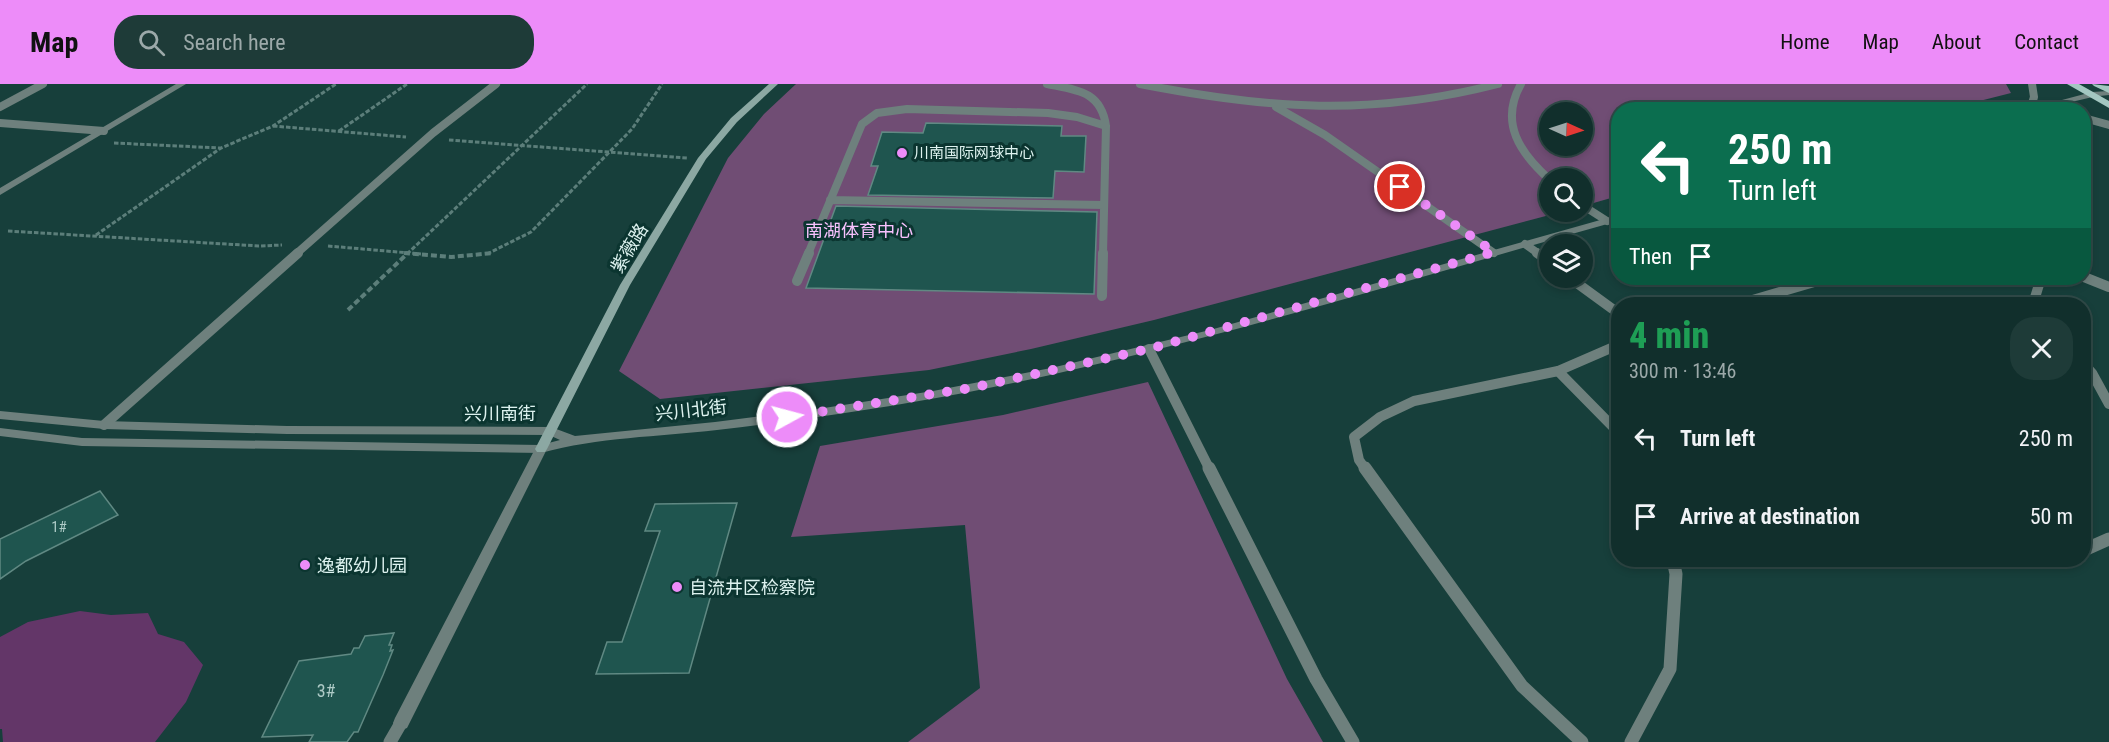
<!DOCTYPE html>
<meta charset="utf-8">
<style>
:root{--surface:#112f2c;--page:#1e3b38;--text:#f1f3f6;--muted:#9ca9a9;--line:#304a48;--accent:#ed8cf9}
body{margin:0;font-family:"Roboto Condensed","Noto Sans SC",sans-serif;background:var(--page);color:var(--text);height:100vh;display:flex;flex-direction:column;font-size:22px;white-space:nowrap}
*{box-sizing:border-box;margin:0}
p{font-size:20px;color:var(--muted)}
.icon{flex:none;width:33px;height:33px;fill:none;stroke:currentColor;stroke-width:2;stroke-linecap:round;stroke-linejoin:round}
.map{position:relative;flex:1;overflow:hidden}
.panel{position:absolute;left:1611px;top:213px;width:480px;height:270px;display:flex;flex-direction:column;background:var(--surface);border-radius:24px;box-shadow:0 3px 9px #0003,0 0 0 2px var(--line)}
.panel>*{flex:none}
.banner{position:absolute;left:1611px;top:18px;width:480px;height:183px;border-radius:24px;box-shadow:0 3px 9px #0003,0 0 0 2px var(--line);background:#0b6e4f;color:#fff;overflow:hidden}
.needle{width:39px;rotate:93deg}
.fabs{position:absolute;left:1539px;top:18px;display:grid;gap:12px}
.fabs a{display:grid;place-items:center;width:54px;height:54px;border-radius:50%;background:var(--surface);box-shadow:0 3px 9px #0003,0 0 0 2px var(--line);font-size:30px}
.pin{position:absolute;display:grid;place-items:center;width:51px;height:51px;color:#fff;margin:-26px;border:3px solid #fff;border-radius:50%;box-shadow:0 2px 6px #0007}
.me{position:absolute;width:66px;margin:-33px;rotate:83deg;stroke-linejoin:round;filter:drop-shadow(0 0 4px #0008)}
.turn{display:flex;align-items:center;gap:21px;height:126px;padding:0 18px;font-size:27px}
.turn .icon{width:78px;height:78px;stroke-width:2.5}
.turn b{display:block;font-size:42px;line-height:51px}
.then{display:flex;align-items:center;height:57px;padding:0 18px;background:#0003;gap:12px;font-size:22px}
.round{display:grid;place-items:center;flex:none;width:63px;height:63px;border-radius:24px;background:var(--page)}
.overview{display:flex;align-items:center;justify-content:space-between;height:102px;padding:0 18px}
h1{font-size:36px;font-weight:800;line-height:45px;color:#1e9e55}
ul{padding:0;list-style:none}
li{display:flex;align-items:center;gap:18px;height:78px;padding:0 18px}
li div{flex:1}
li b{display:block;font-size:22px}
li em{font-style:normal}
header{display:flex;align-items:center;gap:36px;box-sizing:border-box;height:84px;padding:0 30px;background:var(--accent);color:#111}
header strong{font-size:28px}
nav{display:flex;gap:33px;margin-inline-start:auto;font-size:21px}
.search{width:420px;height:54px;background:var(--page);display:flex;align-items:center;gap:15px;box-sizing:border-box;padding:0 21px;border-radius:24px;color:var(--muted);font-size:22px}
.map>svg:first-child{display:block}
.green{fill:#704d74;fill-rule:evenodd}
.water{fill:#633668}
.building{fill:#1f554f;stroke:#608983;stroke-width:1.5}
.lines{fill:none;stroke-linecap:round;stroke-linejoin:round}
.path-far1{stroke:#5c7e7a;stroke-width:3;stroke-dasharray:4.5 2;stroke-linecap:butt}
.path{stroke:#5c7e7a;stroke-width:4;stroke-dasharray:6 3;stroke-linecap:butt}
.service-far2{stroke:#6e807d;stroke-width:8}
.service-far1{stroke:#6e807d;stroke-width:10}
.service{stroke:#6e807d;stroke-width:13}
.minor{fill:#6e807d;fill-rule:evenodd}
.tertiary{fill:#6e807d;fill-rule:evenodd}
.secondary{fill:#8ca8a3;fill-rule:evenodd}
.primary{fill:#a3c7c1;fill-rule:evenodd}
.route{stroke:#ed8cf9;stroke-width:10;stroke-dasharray:0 18}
.poi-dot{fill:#ed8cf9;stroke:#0b3530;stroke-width:2}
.labels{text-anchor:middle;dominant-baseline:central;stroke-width:6;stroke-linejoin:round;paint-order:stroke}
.far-poi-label{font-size:15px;fill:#ddf2ef;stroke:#0b3530;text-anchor:start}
.number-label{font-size:15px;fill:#aecbc7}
.park-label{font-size:18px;fill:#f8c1fe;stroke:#0b3530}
.street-label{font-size:18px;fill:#ddf2ef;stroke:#0b3530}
.poi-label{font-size:18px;fill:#ddf2ef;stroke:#0b3530;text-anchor:start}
.near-number-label{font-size:18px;fill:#aecbc7}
</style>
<header>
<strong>Map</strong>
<div class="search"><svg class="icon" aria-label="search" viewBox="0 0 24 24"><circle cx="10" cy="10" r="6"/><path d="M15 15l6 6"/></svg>Search here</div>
<nav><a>Home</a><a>Map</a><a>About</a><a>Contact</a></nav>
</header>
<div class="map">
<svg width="2109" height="658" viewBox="0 0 2109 658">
<rect width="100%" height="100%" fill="#173f3b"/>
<!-- green -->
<path class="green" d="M796 0H2006L2011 9 1944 26H1618V112L1583 122 1582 94H1550V128H1561L1154 236 1031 265 929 286 660 315 619 287 728 74 764 30ZM1550 28H1582V62H1550Z
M1148 298 1287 595 1323 658H908L980 604 965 441 791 453 820 362 1003 331Z"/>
<!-- water -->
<path class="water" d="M80 527 111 531 148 529 158 550 184 558 203 581 186 618 155 658H3L2 645H0V553L28 538Z"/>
<!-- building -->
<path class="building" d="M926 39 1062 42 1061 52H1086L1084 88 1055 87 1053 114 868 111 878 82H871L882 48 923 49Z
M836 122 1097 128 1094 210 806 204Z
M100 407 118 431 26 477 0 495V455Z
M737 419 689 589 596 590 607 558H622L660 447H645L655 420Z
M394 549 389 561H392L390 567 393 566 383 591 358 648H354L347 658H309L313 651 262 653 299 577 351 570 354 564H359L365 552Z"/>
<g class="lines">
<!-- path-far1 -->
<path class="path-far1" d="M273 42 406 53
M339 47 407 0
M449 56 687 74
M114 59 220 64
M8 147 259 162 282 161
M96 151 221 64 273 42 336 0
M328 162 421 170
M407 170 587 0
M487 170 531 148 632 45 662 0"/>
<!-- path -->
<path class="path" d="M404 169 451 173 493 169
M348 226 408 169"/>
<!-- service-far2 -->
<path class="service-far2" d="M1047 0C1077 6 1101 7 1106 42L1103 170
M1140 0C1268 25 1370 33 1498 0
M1521 0C1499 39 1520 69 1550 96
M0 23 43 0
M1276 23 1325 51 1494 169
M2030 26 2034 13 2032 0
M2084 34 2109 41
M0 39 104 47
M830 116 1104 121
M1582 121 1607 137
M1525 160 1539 170
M296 170 433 49 496 0
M808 170 862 40 877 29 907 25 1048 29 1077 33 1106 42"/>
<!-- service-far1 -->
<path class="service-far1" d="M1537 169 1550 178
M2084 193 2109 203
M1570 194 1618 229
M797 197 809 169
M1102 212 1103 169
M1739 220 1828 194
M2033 220 2041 194
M1149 265 1210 386
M2084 280 2092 289 2109 320
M1558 287 1618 348
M104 341 298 169
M1366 386 1359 376 1354 353 1380 333 1414 317 1558 287 1618 261"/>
<!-- service -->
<path class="service" d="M1209 384 1316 595 1353 658
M1365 384 1522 602 1582 658
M2084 466 2109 455
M390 658 401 639
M1631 658 1670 585 1676 490 1673 476"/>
<!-- minor -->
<path class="minor" d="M176 0H186L0 111V104Z
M541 361 547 365 407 644 401 646 395 644 393 639 395 634 535 365Z"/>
<!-- tertiary -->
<path class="tertiary" d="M2109 7V11C2080 13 2053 26 2024 26L2092 8Z
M1618 131V137C1403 197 1189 265 969 308 886 324 801 336 717 346 658 353 598 353 541 369L82 362 0 352V344L82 354 541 361 560 356 549 351 287 350 104 345 0 335V327L104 337 287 342 551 343 575 352 715 338 824 324 933 307 1051 284 1210 246Z"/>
<!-- secondary -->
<path class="secondary" d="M769 0H778L737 38 706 75 630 201 547 365 545 368H537L535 365 620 201 698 74 731 34Z"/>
<!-- primary -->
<path class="primary" d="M2067 0H2079L2109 17V24Z
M2092 0 2109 2V9L2094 2Z"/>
</g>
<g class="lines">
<!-- route -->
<path class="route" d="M787 333 971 304 1149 265 1494 168 1400 103"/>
</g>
<!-- markers -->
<g class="poi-dot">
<circle cx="902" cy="69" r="6"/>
<circle cx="305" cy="481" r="6"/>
<circle cx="677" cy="503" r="6"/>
</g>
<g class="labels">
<!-- far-poi labels -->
<g class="far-poi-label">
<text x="914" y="69">川南国际网球中心</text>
</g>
<!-- number labels -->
<g class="number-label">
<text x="59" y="443">1#</text>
</g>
<!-- park labels -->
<g class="park-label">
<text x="859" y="146">南湖体育中心</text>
</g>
<!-- street labels -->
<g class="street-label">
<text transform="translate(629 164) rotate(-59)">紫薇路</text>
<text transform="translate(691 326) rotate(-6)">兴川北街</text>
<text x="500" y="329">兴川南街</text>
</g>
<!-- poi labels -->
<g class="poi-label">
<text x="317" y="481">逸都幼儿园</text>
<text x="689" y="503">自流井区检察院</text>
</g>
<!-- near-number labels -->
<g class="near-number-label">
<text x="326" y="606">3#</text>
</g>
</g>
</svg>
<div class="fabs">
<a><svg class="needle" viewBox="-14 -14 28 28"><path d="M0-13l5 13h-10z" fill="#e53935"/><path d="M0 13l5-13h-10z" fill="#9ca9a9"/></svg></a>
<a><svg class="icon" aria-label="search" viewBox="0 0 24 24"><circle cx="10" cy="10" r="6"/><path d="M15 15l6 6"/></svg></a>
<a><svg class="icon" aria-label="layers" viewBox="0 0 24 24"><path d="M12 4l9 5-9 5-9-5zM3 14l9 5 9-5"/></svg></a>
</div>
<div class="pin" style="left:1400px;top:103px;background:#d93025"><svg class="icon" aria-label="arrive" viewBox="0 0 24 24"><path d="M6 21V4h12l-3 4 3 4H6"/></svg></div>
<svg class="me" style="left:787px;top:333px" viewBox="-20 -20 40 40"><circle r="17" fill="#ed8cf9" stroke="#fff" stroke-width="3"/><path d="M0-11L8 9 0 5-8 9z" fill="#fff"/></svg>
<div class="banner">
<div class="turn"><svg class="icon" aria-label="left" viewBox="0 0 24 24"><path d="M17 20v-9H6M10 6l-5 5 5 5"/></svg><div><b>250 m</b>Turn left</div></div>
<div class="then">Then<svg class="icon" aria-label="arrive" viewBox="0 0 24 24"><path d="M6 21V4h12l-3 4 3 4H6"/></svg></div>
</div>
<section class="panel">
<div class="overview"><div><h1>4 min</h1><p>300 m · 13:46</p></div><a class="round"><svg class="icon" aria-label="close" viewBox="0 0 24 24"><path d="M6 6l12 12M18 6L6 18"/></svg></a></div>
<ul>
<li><svg class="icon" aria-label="left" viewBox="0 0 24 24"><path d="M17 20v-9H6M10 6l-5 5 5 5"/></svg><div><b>Turn left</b></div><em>250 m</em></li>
<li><svg class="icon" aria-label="arrive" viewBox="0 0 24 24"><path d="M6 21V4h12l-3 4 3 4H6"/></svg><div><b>Arrive at destination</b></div><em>50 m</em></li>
</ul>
</section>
</div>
